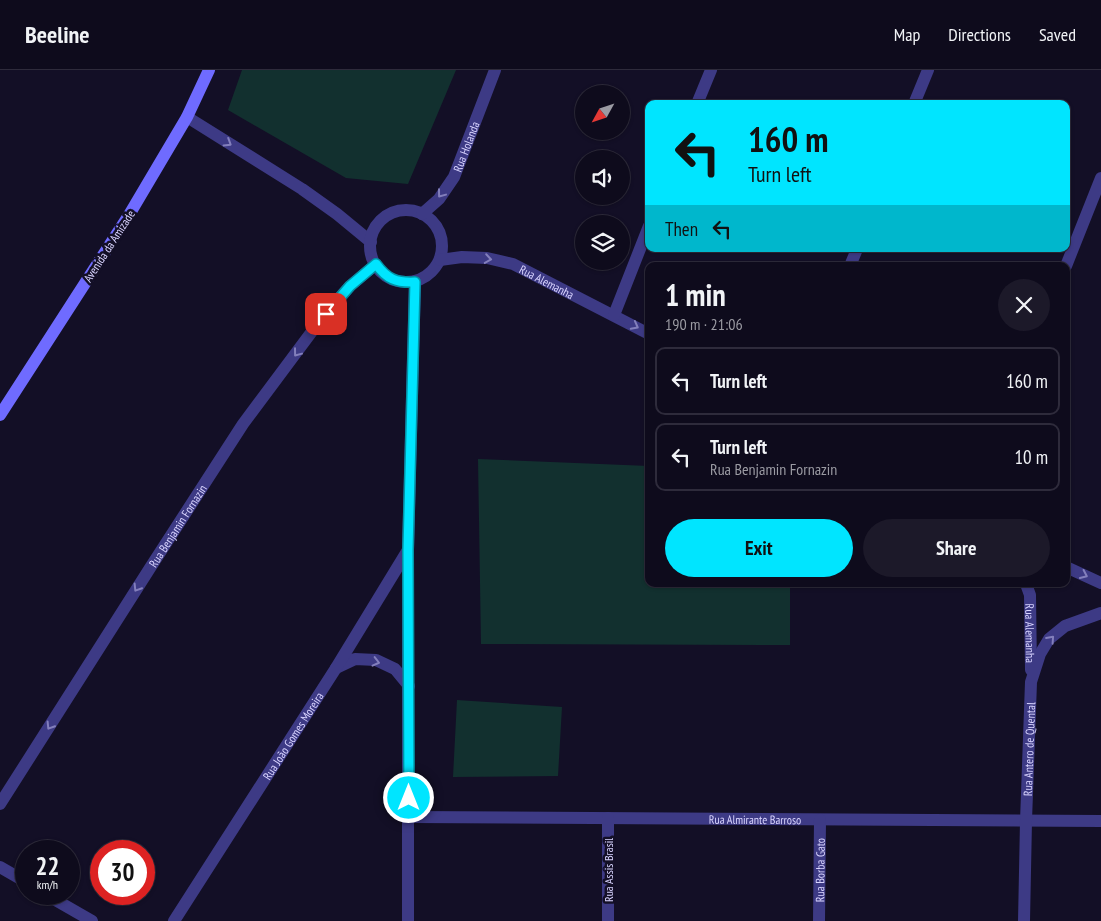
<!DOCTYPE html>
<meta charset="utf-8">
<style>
:root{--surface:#0e0b1c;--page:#1c1929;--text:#f1f3f6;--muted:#9b9ba3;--line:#2e2b3b;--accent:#00e5ff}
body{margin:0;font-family:"PT Sans Narrow",sans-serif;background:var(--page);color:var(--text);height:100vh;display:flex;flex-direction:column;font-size:19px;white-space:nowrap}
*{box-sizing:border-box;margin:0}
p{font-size:16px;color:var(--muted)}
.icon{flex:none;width:28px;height:28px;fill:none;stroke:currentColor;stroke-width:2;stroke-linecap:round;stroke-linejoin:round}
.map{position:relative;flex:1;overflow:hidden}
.drawer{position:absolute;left:645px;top:192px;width:425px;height:325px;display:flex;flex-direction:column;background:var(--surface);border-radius:10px;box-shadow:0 1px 4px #0004,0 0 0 1px var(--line)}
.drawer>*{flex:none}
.guide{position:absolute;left:645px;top:30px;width:425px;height:152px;border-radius:10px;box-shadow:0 1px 4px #0004,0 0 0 1px var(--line);background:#00e5ff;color:#111;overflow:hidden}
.needle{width:32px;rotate:230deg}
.fabs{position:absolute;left:575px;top:15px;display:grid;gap:10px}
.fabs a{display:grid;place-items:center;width:55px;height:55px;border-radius:50%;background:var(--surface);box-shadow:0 1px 4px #0004,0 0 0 1px var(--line);font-size:25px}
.speed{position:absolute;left:15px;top:770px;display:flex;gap:10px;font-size:25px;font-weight:700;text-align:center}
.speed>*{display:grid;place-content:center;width:65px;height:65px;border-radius:50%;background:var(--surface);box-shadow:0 1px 4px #0004,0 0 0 1px var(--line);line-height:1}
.speed small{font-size:12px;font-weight:400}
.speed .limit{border:8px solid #d22;background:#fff;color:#111}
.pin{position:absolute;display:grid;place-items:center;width:42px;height:42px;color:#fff;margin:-21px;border-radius:10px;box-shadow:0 2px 8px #0006}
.me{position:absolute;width:55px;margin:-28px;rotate:0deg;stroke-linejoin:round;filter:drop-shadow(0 0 4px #0008)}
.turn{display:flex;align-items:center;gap:18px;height:105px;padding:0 20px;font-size:22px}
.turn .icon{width:65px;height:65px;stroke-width:2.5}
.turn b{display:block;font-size:35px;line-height:42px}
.then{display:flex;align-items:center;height:48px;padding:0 20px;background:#0003;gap:10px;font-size:19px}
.round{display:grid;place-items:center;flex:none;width:52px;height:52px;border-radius:26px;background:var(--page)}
.overview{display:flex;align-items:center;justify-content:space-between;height:85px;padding:0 20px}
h1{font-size:30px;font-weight:700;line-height:38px}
.cta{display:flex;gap:10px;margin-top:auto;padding:10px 20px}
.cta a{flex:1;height:58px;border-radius:30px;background:var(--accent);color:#111;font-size:20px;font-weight:700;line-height:58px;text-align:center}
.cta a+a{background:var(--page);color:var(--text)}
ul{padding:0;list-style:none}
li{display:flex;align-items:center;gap:15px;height:68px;margin:0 10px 8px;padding:0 10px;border:2px solid var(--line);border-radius:10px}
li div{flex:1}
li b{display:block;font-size:19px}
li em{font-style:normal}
header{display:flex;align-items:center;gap:30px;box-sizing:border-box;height:70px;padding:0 25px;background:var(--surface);border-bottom:1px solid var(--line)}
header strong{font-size:24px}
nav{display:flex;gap:28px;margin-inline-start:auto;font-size:18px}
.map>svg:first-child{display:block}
.green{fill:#12302f}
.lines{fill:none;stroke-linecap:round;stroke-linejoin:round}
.street{stroke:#3d3a85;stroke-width:12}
.secondary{stroke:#6f6bff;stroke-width:12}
.oneway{stroke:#837fbc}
.route-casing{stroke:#0095a6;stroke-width:12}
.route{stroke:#00e5ff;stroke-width:9}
.labels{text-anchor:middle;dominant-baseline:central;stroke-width:5;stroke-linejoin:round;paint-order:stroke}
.street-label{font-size:12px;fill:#d9d4ff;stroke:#130f26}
</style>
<header>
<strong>Beeline</strong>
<nav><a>Map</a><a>Directions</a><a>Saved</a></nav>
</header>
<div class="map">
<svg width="1101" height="851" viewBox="0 0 1101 851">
<rect width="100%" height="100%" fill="#130f26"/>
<!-- green -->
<path class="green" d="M242 0H456L408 114 346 108 228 40Z
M478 389 649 396V514H790V575L481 574Z
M457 630 562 637 558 706 453 707Z"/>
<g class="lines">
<!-- street -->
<g class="street">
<path d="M697 34 711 0"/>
<path d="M914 34 928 0"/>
<path d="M187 47 302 119 337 144 371 172"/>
<circle cx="406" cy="176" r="36"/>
<path id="s1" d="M422 144 439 129 454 107 495 0"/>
<path id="s2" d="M440 190 462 187 487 188 513 194 649 264"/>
<path d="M850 196 857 179"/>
<path d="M1066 196 1101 108"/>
<path d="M614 245 649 156"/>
<path d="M1066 497 1101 513"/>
<path id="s3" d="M1026 514 1030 525 1031 600"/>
<path d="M336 598 355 589 376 590 395 599 409 616"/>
<path id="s4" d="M0 734 150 498 243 354 325 244 350 216 375 195"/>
<path id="s5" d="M409 747 1101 751"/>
<path d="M608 748V851"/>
<path d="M0 797 26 812"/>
<path d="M45 824 92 851"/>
<path id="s6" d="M174 851 336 598 408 480"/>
<path d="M408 851V480L415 211"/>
<path id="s7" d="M819 851 820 750"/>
<path id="s8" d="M1024 851 1026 751 1031 612 1040 584 1049 569 1065 556 1101 543"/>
</g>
<!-- secondary -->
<path class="secondary" d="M0 345 129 145 187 47 209 0"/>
</g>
<!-- one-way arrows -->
<defs><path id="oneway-chevron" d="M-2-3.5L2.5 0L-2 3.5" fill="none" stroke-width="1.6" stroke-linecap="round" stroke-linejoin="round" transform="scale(1.25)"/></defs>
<g class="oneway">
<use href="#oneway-chevron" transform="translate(228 73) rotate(32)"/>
<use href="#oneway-chevron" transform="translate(441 124) rotate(127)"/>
<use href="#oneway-chevron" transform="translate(488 189) rotate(9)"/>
<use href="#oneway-chevron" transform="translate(635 256) rotate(28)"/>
<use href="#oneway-chevron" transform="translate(297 283) rotate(127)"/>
<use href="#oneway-chevron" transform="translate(1084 505) rotate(25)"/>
<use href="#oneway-chevron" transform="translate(137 518) rotate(122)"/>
<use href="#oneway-chevron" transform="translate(1051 569) rotate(-48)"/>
<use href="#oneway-chevron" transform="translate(376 592) rotate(14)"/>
<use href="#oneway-chevron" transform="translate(50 656) rotate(122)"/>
</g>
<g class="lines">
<defs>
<path id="route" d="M326 244 350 216 376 194C387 209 396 213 415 212L408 480 409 728"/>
</defs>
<!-- route casing -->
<use href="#route" class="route-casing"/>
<!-- route -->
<use href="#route" class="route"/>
</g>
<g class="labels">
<!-- street labels -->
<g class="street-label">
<text stroke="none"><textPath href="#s1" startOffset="82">Rua Holanda</textPath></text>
<text transform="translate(109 176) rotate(-57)">Avenida da Amizade</text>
<text stroke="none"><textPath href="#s2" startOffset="112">Rua Alemanha</textPath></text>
<text stroke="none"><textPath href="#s4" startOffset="330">Rua Benjamin Fornazin</textPath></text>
<text stroke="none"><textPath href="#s3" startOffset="50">Rua Alemanha</textPath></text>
<text stroke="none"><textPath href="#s6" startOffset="220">Rua João Gomes Moreira</textPath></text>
<text stroke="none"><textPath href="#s8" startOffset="172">Rua Antero de Quental</textPath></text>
<text stroke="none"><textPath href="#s5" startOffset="346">Rua Almirante Barroso</textPath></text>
<text transform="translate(608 800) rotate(-90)">Rua Assis Brasil</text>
<text stroke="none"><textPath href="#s7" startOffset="51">Rua Borba Gato</textPath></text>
</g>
</g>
</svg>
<div class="fabs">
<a><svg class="needle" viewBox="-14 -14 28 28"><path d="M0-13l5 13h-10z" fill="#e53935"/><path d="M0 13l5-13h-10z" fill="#9b9ba3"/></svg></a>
<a><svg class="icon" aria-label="sound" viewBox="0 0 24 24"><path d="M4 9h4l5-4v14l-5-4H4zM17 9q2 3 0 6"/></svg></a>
<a><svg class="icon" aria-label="layers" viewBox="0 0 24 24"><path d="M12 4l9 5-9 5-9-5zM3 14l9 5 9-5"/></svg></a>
</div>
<div class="speed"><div>22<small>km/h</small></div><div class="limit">30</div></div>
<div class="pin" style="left:326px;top:244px;background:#d93025"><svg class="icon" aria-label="arrive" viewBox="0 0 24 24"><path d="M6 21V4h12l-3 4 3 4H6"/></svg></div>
<svg class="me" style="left:409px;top:728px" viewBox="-20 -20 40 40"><circle r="17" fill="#00e5ff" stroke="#fff" stroke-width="3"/><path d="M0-11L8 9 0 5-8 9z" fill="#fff"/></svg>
<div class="guide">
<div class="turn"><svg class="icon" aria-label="left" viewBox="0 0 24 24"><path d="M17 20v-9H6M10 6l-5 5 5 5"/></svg><div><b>160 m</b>Turn left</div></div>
<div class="then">Then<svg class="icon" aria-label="left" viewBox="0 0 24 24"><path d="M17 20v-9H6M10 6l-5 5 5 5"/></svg></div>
</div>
<section class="drawer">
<div class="overview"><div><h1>1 min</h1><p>190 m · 21:06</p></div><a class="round"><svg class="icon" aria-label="close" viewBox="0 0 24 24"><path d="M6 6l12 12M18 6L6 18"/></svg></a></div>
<ul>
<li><svg class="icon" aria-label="left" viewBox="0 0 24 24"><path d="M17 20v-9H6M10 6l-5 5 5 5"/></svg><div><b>Turn left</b></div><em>160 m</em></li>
<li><svg class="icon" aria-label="left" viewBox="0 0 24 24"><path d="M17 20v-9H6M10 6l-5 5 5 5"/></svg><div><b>Turn left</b><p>Rua Benjamin Fornazin</p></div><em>10 m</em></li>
</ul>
<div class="cta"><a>Exit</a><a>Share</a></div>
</section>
</div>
